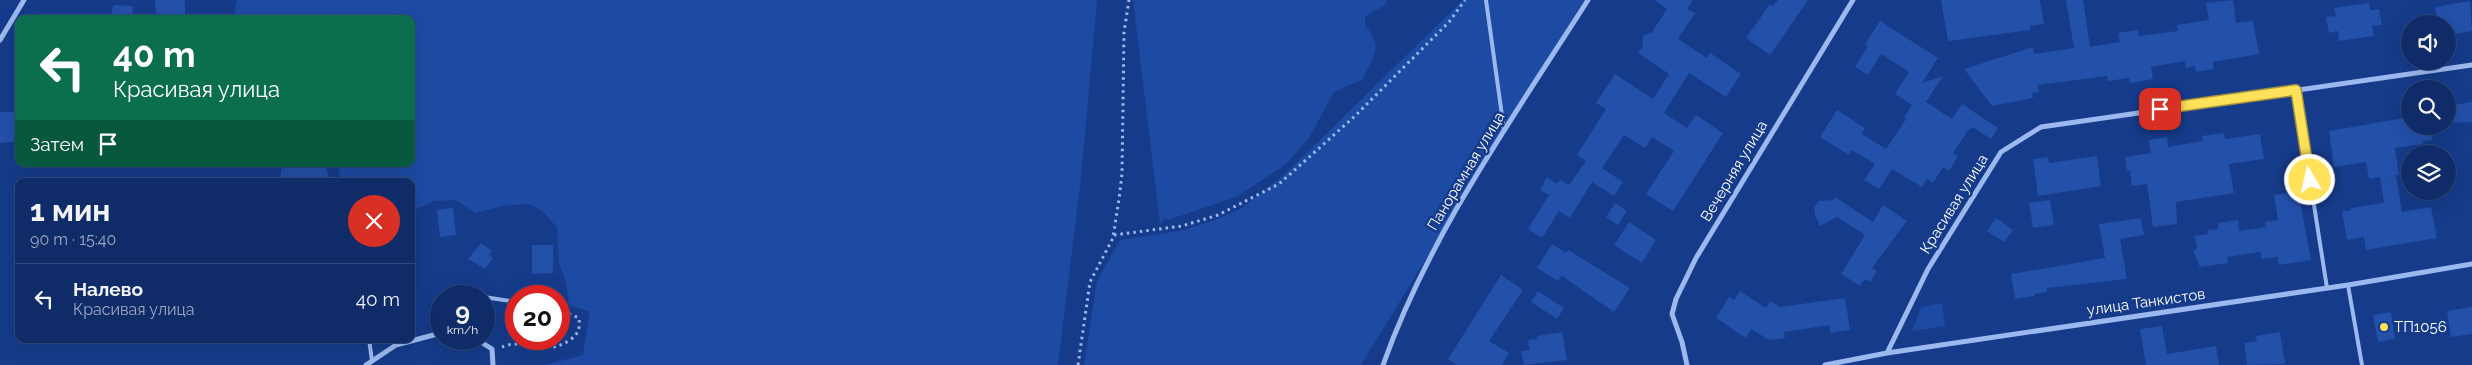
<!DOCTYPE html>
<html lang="ru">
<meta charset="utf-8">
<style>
:root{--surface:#102c68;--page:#1e3871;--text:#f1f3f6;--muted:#9ca7c0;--line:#30487c}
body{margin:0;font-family:Raleway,sans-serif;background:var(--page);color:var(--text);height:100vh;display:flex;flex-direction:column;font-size:19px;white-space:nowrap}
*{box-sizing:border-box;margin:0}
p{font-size:16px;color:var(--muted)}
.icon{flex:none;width:28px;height:28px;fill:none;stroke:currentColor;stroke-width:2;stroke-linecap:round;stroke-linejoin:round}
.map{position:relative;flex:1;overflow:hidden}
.panel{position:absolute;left:15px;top:178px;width:400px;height:165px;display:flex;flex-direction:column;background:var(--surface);border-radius:10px;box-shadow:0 5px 20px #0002,0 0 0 1px var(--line)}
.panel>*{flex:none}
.top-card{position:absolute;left:15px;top:15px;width:400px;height:152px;border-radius:10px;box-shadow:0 5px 20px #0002,0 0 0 1px var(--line);background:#0b6e4f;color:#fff;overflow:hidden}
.buttons{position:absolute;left:2401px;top:15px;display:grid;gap:10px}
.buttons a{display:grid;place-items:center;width:55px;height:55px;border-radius:50%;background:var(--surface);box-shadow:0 5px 20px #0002,0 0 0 1px var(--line);font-size:25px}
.speed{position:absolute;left:430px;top:285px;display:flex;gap:10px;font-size:25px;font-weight:700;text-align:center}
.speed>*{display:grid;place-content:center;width:65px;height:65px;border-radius:50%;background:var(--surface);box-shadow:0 5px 20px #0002,0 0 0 1px var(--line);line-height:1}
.speed small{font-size:12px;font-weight:400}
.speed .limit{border:8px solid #d22;background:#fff;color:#111}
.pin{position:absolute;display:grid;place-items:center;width:42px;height:42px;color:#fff;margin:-21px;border-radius:10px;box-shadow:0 2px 8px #0006}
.me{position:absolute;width:55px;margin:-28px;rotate:351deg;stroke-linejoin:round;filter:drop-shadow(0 0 4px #0008)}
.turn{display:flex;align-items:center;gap:18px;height:105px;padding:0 15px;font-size:22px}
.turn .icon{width:65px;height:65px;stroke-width:2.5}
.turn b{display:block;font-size:35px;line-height:42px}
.then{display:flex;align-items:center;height:48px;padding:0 15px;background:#0003;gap:10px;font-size:19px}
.round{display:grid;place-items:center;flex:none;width:52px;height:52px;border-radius:26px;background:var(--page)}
.summary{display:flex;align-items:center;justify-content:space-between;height:85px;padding:0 15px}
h1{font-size:30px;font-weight:700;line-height:38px}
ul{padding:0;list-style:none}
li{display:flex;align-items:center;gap:15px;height:70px;padding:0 15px;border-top:1px solid var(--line)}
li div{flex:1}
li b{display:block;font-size:19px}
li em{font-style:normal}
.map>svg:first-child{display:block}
.green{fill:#1d4ba3}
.building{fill:#2350a9}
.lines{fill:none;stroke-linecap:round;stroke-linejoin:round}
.path{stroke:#9cb9ef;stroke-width:3;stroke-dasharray:2.5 4;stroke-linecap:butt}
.service{stroke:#9cb9ef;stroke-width:4}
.minor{stroke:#9cb9ef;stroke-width:5}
.route-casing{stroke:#a6923a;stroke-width:12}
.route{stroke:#ffe15a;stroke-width:9}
.poi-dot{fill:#ffe15a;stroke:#153b8a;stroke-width:2}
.labels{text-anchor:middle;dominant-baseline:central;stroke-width:5;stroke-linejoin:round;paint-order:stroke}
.street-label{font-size:15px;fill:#fff;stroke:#153b8a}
.poi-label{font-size:15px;fill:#fff;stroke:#153b8a;text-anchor:start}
</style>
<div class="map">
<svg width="2472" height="365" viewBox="0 0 2472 365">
<rect width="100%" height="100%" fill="#153b8a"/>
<!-- green -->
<path class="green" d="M237 0H1097L1081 178 1058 365H545L583 355 590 312 569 305 566 282 559 263 557 227 542 211 528 204 502 206 476 213 456 200 434 201 411 211V181H341L337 164H411V19H233Z
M1133 0H1388L1383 6 1365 17V25C1384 49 1374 54 1363 79L1334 92 1309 138 1285 165 1236 197 1168 220 1166 218 1160 224Z
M1463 0H1584L1361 365H1084L1097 281 1120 240 1185 230 1212 221 1242 208 1285 174Z
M1942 303 1945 326 1912 331 1921 307Z"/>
<!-- building -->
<path class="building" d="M155 0H185V19H164V15H156Z
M1654 0H1693L1687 9 1695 13 1678 39 1707 58 1710 53 1741 74 1726 97 1689 73 1664 113 1687 128 1696 115 1723 133 1673 211 1646 194 1674 151 1652 137 1645 148 1624 135 1602 168 1623 182 1614 196 1592 182 1570 218 1559 211 1542 238 1528 229 1549 195 1540 190 1547 177 1557 184 1560 180 1569 185 1586 161 1577 155 1606 109 1596 103 1615 74 1653 99 1669 74 1638 53 1643 46V36L1652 32 1667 9Z
M1778 0H1808L1770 55 1746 38 1770 4 1773 6Z
M1941 0H2040L2044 24 2030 26V30L1948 41Z
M2066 0H2083L2090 47 2120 42 2118 33 2138 30 2139 36 2178 31 2177 25 2209 20 2206 3 2233 0 2236 23 2253 21 2259 54 2213 62 2214 69 2196 72 2195 66 2186 68 2185 61 2151 67 2153 79 2130 83 2129 78 2108 81 2107 76 2038 85 2039 92 2032 93 2033 98 1992 106 1964 69 2033 47 2034 54 2074 48Z
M2470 1 2472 31 2448 35V24H2438L2435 7Z
M2369 3 2370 10 2379 9 2382 25 2372 26 2374 36 2339 41 2338 31 2329 33 2326 17 2336 16 2334 8Z
M113 5 133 6 132 19H111Z
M1880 21 1938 58 1922 83 1943 76 1926 102 1952 119 1962 104 1998 128 1991 139 1973 127 1970 130 1969 129 1953 153 1958 156 1949 171 1943 167 1933 183 1927 179 1922 187 1892 169 1879 189 1864 180 1875 164 1852 150 1849 155 1820 137 1837 110 1865 128 1862 134 1886 149 1906 119 1904 118 1912 105 1895 94 1909 72 1881 54 1868 75 1855 67 1868 46 1865 44Z
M2472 102V122L2448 123V106Z
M0 112H15V142L0 143Z
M2410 117V126H2430L2432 140 2422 141 2423 144 2395 148 2399 175H2396L2402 212 2431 207 2437 238 2366 250 2364 237 2347 240 2342 212 2351 210V208L2384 203 2380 177 2369 179 2366 162 2334 167 2329 131Z
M2224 133 2225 139 2260 134 2264 159 2229 164 2234 193 2176 202 2177 224 2153 227 2147 184 2132 186 2130 170 2127 171 2125 157 2151 153 2149 140 2167 137 2168 147 2203 141 2202 136Z
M2097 156 2101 186 2038 196 2033 159 2048 157 2049 163Z
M282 164H324L331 181 280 179Z
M2298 191 2311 260 2279 265 2278 257 2262 259 2260 252 2227 257 2228 263 2200 267 2193 251 2197 248 2195 236 2208 234 2207 230 2218 229V223L2238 220 2239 231 2266 227 2265 222 2278 220 2274 195Z
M1835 197 1873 222 1883 205 1907 221 1872 268 1877 271 1870 282 1865 279 1860 286 1841 274 1865 235 1837 217 1820 226 1815 215 1814 207 1819 201 1834 200Z
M2050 200 2054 225 2033 228 2029 203Z
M1615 203 1627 211 1618 225 1606 217Z
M453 208 456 235 440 237 437 210Z
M1996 218 2013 230 2004 242 1987 231Z
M2141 218 2144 235 2120 239 2127 279 2047 288V292L2034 294V296L2015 299 2011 274 2105 258 2099 224Z
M1629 222 1656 240 1642 263 1614 245Z
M481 243 492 251 489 255 493 258 485 269 468 259Z
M1552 244 1566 253 1568 250 1630 288 1614 312 1562 276 1558 281 1537 268Z
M532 245H553V273L532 274Z
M1501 275 1523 290 1489 341 1509 353 1502 365H1457L1448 359Z
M1538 291 1564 308 1557 319 1531 302Z
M1740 291 1766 308 1770 301 1780 307 1845 298 1850 330 1830 333V325L1784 332 1785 338 1769 340 1751 329 1746 338 1716 318 1729 297 1734 300Z
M2472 307V334L2451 337 2447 311Z
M2391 312 2395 339 2378 342 2373 315Z
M2162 326 2167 354 2216 346 2219 365H2146L2140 329Z
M1562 332 1567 360 1524 365 1521 351 1530 350 1528 340 1538 339 1537 336Z
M2280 332 2285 364 2247 365 2244 343 2257 341 2256 336Z"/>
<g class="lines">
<!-- path -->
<path class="path" d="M1114 235 1182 226 1218 215 1279 184 1355 116 1449 22 1465 0
M502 347C505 346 510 344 514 344 537 343 549 355 571 339 579 333 580 328 579 318L565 312H559
M1078 365 1090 282 1113 238 1119 199 1122 174 1124 32 1129 0"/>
<!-- service -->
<path class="service" d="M1486 0 1504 130
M2296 90 2327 288
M2348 285 2362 365
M484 297 516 302
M369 339 372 361"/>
<!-- minor -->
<path class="minor" d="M0 40 24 0
M476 339 492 349 493 365
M1887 353 1928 269 2001 152 2041 127 2472 65
M366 365 396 345 441 333
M1383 365C1430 233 1513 118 1588 0
M1687 365 1682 342 1672 314 1676 299 1696 258 1853 0
M1825 365 1887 353 2348 285 2472 264"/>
</g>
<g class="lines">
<defs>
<path id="route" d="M2160 109 2296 90 2310 180"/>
</defs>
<!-- route casing -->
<use href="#route" class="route-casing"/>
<!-- route -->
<use href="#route" class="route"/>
</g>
<!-- markers -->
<circle class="poi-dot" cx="2384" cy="327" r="5"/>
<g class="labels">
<!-- street labels -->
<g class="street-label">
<text transform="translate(1466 171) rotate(-59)">Панорамная улица</text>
<text transform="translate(1734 171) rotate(-59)">Вечерняя улица</text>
<text transform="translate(1954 204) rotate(-58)">Красивая улица</text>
<text transform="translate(2146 302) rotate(-8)">улица Танкистов</text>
</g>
<!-- poi labels -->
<g class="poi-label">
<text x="2394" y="327">ТП1056</text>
</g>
</g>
</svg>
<div class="buttons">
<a><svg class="icon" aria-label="sound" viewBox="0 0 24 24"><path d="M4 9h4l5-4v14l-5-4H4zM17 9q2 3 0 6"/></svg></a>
<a><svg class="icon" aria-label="search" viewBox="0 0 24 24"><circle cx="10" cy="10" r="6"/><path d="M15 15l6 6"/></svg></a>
<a><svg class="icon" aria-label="layers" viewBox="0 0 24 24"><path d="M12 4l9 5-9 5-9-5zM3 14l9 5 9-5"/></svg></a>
</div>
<div class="speed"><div>9<small>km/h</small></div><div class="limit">20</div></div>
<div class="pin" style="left:2160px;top:109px;background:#d93025"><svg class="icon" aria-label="arrive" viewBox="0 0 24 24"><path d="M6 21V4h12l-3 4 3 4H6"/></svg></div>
<svg class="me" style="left:2310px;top:180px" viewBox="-20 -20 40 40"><circle r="17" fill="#ffe15a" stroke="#fff" stroke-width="3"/><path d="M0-11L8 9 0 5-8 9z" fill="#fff"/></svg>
<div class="top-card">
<div class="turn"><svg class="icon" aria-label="left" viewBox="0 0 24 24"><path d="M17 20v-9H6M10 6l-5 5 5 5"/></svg><div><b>40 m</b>Красивая улица</div></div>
<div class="then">Затем<svg class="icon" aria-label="arrive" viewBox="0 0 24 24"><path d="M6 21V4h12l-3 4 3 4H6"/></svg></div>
</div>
<section class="panel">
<div class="summary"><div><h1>1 мин</h1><p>90 m · 15:40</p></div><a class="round" style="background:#d93025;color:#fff"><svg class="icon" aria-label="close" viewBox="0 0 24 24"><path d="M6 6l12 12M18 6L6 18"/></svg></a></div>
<ul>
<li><svg class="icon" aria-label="left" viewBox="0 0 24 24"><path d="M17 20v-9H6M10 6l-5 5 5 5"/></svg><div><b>Налево</b><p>Красивая улица</p></div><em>40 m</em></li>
</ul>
</section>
</div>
